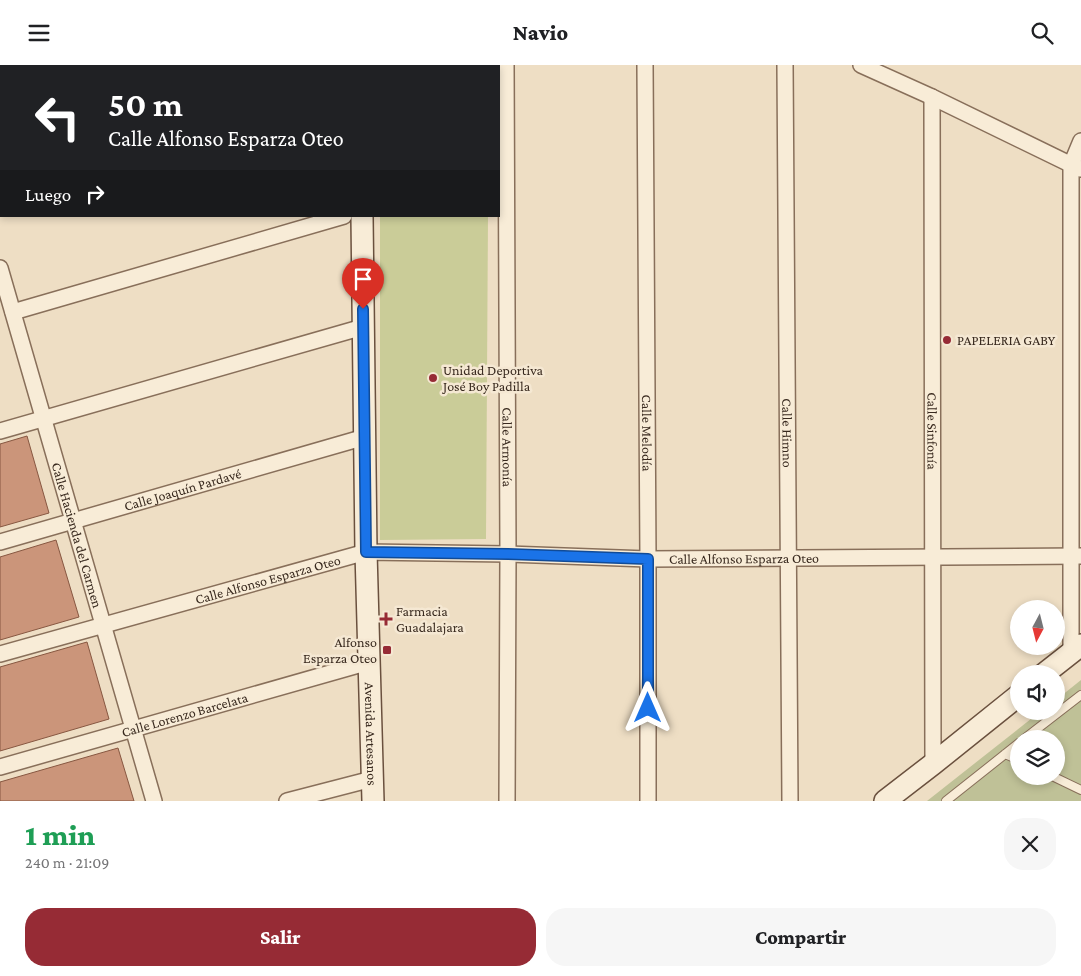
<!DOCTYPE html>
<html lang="es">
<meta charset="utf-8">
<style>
:root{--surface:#fff;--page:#f6f6f6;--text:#202124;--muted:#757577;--accent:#962b35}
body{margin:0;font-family:"Crimson Pro",serif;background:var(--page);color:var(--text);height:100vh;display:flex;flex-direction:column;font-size:19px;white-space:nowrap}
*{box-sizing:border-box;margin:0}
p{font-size:16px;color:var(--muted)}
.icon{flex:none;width:28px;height:28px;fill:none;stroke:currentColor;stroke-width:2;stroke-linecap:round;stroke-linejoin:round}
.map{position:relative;height:736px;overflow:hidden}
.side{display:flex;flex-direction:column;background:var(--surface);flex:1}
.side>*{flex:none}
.hud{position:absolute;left:0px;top:0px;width:500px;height:152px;box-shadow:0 2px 8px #0003;background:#202124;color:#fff;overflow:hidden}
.needle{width:32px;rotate:187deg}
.tools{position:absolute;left:1010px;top:535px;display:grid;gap:10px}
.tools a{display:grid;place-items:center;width:55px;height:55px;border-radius:50%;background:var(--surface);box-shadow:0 2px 8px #0003;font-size:25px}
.pin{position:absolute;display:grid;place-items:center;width:42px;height:42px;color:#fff;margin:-51px -21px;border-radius:50% 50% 50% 0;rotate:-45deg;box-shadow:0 0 5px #0007}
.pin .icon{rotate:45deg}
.me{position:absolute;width:55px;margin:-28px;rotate:0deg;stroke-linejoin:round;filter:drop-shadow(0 0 4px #0008)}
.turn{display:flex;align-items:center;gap:18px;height:105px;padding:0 25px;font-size:22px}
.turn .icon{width:65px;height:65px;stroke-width:2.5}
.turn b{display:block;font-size:35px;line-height:42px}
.then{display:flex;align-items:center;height:48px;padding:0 25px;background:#0003;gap:10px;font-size:19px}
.round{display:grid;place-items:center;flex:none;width:52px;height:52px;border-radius:20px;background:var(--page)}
.headline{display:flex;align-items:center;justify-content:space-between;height:85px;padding:0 25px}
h1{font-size:30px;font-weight:800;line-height:38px;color:#1e9e55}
.action{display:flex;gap:10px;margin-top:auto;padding:10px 25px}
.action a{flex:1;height:58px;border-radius:20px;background:var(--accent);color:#fff;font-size:20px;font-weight:800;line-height:58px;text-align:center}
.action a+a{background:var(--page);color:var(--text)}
header{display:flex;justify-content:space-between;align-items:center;height:65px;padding:0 25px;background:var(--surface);font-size:22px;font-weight:800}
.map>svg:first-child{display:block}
.green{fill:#cacc98}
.cemetery{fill:#bfc197;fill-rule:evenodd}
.building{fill:#cb957a;stroke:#875741}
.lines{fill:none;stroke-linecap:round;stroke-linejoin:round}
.lane-casing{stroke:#886f5a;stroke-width:10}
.street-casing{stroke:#886f5a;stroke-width:18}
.secondary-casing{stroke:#6a503e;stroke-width:24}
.lane{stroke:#f8ecd7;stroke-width:8}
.street{stroke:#f8ecd7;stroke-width:15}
.secondary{stroke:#f8ecd7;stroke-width:21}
.route-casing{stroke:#114b97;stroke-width:12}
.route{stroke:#1a73e8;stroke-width:9}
.poi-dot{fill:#962b35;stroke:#f5e8d3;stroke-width:2}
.labels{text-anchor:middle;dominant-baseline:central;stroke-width:5;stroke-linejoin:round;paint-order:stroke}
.poi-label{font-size:14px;fill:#38291e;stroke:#f5e8d3;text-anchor:start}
.street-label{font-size:14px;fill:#38291e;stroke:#f5e8d3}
</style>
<header><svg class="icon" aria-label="menu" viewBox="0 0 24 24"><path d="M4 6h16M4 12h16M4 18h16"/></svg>Navio<svg class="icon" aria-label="search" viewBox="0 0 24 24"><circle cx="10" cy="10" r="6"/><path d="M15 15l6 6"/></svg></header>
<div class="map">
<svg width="1081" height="736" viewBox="0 0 1081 736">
<rect width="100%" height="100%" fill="#eedec4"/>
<!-- green -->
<path class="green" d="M380 151H488L486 474 380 475Z"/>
<!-- cemetery -->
<path class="cemetery" d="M1081 615V736H927L1041 646H1056V635ZM1019 674H1056V711H1019Z"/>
<!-- building -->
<path class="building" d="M27 371 49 448 0 462V379Z
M56 475 79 552 0 575V492Z
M87 577 109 654 0 686V602Z
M118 683 134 736H0V717Z"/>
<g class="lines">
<defs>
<path id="lane" d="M1024 674 1081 630
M1005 689 1019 695
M1052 711 1081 725
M946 736 1019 678"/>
<g id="street">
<path id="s1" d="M506 0 508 489 507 736"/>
<path id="s2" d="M645 0 648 494V736"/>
<path id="s3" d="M785 0 790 736"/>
<path d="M861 0 932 32 1080 104"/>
<path d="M10 1 15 0"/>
<path id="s4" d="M932 32 933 699"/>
<path d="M0 128H1"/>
<path id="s5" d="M0 203 154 736"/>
<path d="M13 247 344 151"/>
<path d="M0 366 363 262"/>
<path id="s6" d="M0 477 365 372"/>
<path d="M1071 587V100L1081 76"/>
<path id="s7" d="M0 589 366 487 508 489 648 494 1081 491"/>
<path id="s8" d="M0 702 369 597"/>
<path d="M287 736 372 714"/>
</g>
<g id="secondary">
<path d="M360 0V1"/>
<path id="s9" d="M362 151 366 487 373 736"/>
<path d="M1044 609 1081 580"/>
<path d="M885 736 933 699 1019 630"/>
</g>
</defs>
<!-- lane casing -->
<use href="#lane" class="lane-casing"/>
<!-- street casing -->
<use href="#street" class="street-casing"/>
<!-- secondary casing -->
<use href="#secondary" class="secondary-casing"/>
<!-- lane -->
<use href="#lane" class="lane"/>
<!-- street -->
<use href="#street" class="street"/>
<!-- secondary -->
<use href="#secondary" class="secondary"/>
</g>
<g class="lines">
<defs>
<path id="route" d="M363 244 366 487 508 489 648 494V643"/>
</defs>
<!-- route casing -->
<use href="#route" class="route-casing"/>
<!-- route -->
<use href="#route" class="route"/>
</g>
<!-- markers -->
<g class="poi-dot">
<circle cx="947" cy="275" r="5"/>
<circle cx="433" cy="313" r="5"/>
<path d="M383.5 546.5h5v5h5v5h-5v5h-5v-5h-5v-5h5z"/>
<rect x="382" y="580" width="10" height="10" rx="2.5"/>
</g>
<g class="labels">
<!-- poi labels -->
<g class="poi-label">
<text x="957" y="275">PAPELERIA GABY</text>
<text x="443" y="305">Unidad Deportiva<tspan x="443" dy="16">José Boy Padilla</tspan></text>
<text x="396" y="546">Farmacia<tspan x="396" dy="16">Guadalajara</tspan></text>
<text x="377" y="577" text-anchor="end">Alfonso<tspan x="377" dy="16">Esparza Oteo</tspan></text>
</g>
<!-- street labels -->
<g class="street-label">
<text stroke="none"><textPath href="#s4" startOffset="334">Calle Sinfonía</textPath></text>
<text stroke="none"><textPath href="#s2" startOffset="368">Calle Melodía</textPath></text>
<text stroke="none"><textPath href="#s3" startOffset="368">Calle Himno</textPath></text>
<text stroke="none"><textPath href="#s1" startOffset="382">Calle Armonía</textPath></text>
<text stroke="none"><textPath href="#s6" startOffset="190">Calle Joaquín Pardavé</textPath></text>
<text stroke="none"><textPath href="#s5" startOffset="278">Calle Hacienda del Carmen</textPath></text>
<text stroke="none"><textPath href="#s7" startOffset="758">Calle Alfonso Esparza Oteo</textPath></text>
<text stroke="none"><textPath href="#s7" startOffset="278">Calle Alfonso Esparza Oteo</textPath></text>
<text stroke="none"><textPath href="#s8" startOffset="192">Calle Lorenzo Barcelata</textPath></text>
<text stroke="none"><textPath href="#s9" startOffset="518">Avenida Artesanos</textPath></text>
</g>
</g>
</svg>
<div class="tools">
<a><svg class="needle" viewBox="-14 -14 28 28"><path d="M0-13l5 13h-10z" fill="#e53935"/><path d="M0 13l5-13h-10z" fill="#757577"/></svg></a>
<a><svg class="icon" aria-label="sound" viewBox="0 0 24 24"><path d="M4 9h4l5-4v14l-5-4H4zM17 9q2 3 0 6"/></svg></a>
<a><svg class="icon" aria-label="layers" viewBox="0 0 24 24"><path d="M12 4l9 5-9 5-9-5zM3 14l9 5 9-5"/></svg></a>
</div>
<div class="pin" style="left:363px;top:244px;background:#d93025"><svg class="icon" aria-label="arrive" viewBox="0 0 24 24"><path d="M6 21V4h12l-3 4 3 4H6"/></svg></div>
<svg class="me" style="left:648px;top:643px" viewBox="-20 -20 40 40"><path d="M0-17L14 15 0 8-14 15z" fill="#1a73e8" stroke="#fff" stroke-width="4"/></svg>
<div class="hud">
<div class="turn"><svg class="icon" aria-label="left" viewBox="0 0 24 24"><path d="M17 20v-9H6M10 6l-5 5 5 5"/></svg><div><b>50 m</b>Calle Alfonso Esparza Oteo</div></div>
<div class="then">Luego<svg class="icon" aria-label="right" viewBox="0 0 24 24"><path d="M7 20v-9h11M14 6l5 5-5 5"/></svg></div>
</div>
</div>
<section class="side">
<div class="headline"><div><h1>1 min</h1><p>240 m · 21:09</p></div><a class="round"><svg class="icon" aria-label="close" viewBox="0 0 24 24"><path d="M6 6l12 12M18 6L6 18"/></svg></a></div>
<div class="action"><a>Salir</a><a>Compartir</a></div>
</section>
